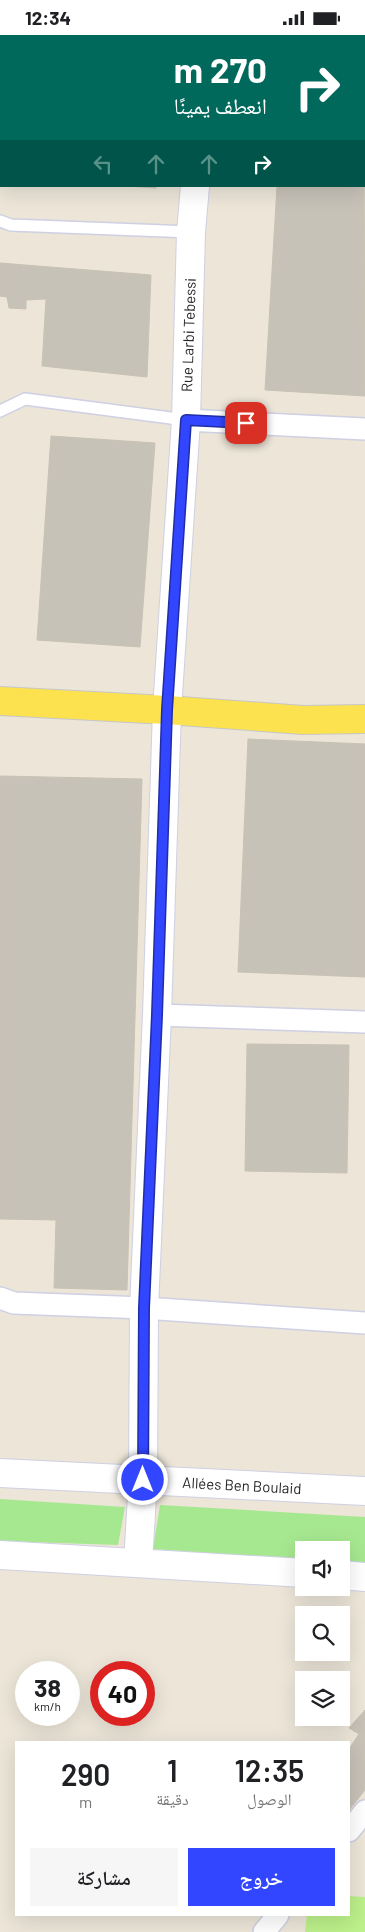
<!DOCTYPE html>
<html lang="ar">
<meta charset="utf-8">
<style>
:root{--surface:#fff;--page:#f6f6f6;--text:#202124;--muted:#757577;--accent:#3246ff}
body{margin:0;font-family:Barlow,"Noto Naskh Arabic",sans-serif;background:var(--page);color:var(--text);direction:rtl;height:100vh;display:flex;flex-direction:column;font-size:19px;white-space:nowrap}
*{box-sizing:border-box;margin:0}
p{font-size:16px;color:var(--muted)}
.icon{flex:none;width:28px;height:28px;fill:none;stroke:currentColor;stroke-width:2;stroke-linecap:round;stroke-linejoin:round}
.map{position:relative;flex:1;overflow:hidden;direction:ltr}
.details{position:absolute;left:15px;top:1706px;width:335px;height:175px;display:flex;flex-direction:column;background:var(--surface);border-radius:0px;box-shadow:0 5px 20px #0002;direction:rtl}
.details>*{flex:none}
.hud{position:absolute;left:0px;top:0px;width:365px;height:152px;box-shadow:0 5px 20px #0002;direction:rtl;background:#00695c;color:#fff;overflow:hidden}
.fabs{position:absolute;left:295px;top:1506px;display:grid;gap:10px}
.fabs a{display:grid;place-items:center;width:55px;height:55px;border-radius:0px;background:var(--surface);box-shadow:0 5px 20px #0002;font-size:25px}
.speed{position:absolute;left:15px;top:1626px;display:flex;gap:10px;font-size:25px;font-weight:700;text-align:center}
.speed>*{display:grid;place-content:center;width:65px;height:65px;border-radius:50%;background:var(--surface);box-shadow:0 5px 20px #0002;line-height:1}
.speed small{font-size:12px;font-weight:400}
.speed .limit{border:8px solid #d22;background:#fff;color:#111}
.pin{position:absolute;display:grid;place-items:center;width:42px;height:42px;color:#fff;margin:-21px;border-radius:10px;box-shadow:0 2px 8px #0006}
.me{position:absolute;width:55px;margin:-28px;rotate:0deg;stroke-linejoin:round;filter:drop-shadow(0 0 4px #0008)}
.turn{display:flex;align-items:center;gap:18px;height:105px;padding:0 15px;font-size:22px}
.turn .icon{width:65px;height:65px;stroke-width:2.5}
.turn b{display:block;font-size:35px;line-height:42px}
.lanes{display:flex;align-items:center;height:48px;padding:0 15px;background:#0003;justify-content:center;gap:25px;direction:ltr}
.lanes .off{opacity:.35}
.eta{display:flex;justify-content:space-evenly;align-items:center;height:85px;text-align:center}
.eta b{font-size:30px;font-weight:600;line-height:35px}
.primary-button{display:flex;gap:10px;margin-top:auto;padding:10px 15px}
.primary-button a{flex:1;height:58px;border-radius:0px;background:var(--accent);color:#fff;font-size:20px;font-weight:600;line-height:58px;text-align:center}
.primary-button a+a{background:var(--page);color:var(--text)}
.status{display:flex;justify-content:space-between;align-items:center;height:35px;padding:0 25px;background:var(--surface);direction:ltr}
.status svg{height:14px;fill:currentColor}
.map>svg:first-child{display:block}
.green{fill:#a6e890}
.pitch{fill:#bcf08a}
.building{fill:#c7c2b8;stroke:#c7c2b2}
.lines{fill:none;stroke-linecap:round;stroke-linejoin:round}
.lane-casing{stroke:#ced0e3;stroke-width:14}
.street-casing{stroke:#ced0e3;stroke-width:24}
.secondary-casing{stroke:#ced0e3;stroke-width:30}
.primary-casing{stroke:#c7c7c7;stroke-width:30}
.lane{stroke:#fff;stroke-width:11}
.street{stroke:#fff;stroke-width:21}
.secondary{stroke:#fff;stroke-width:28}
.primary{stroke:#fbe24e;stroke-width:28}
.route-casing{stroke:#202ea6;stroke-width:12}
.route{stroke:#3246ff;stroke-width:9}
.labels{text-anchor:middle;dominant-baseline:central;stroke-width:4;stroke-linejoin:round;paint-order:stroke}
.street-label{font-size:15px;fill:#282828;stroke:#fff}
</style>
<div class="status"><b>12:34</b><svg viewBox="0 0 49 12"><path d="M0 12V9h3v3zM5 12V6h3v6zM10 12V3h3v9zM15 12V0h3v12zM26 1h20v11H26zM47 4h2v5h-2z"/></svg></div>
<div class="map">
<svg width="365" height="1897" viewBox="0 0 365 1897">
<rect width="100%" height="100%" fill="#ece5d8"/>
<!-- green -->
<path class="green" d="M0 1464 125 1472 118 1510 0 1506Z
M160 1470 365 1482V1530L341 1528V1515H304V1525L153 1514Z"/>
<!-- pitch -->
<path class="pitch" d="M349 1861 365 1862V1897H305L307 1880H349Z"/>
<!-- building -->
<path class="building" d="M282 0H357L282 1Z
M364 102 365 361 265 355 277 151H364Z
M1 108V143L0 142Z
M126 151H156V153Z
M0 228 151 240 147 342 42 331 46 264 26 265V274L9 273 7 262 0 261Z
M51 401 155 408 140 612 37 605Z
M248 704 365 709V942L238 937Z
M0 741 142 744 127 1255 54 1253 56 1185 0 1184Z
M247 1009 349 1010 347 1138 245 1136Z
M365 1675V1755L349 1775V1714L359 1699 349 1693Z"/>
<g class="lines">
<defs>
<path id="lane" d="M0 186 11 190 191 197
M0 376 25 364 186 385"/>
<path id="street" d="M364 72H365
M186 385 365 394
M157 980 365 987
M0 1263 14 1268 144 1273 365 1288
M349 1796 365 1776
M264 1897 278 1880"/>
<path id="secondary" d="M210 1V0
M0 1438 365 1456
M0 1520 304 1538
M138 1528 143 1445 144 1273 157 980 167 675 186 385 191 197 195 151
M341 1540 365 1542"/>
<path id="primary" d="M0 666 167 675 303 685 365 684"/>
</defs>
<!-- lane casing -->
<use href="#lane" class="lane-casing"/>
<!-- street casing -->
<use href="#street" class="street-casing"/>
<!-- secondary casing -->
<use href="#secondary" class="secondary-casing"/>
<!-- primary casing -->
<use href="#primary" class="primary-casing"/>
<!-- lane -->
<use href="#lane" class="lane"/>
<!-- street -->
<use href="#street" class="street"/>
<!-- secondary -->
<use href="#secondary" class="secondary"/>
<!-- primary -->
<use href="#primary" class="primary"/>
</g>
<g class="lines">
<defs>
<path id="route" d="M143 1445 144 1273 157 980 167 675 186 385 246 388"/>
</defs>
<!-- route casing -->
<use href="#route" class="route-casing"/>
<!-- route -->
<use href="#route" class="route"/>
</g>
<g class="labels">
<!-- street labels -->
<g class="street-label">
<text transform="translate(188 300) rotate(-88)">Rue Larbi Tebessi</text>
<text transform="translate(242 1450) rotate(3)">Allées Ben Boulaid</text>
</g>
</g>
</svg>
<div class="fabs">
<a><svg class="icon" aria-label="sound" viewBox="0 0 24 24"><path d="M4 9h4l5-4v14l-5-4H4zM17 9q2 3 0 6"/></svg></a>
<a><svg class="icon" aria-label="search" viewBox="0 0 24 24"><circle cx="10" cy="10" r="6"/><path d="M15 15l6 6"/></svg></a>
<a><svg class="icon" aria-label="layers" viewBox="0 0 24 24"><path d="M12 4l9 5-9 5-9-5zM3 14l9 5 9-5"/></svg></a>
</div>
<div class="speed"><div>38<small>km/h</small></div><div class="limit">40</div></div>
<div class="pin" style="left:246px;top:388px;background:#d93025"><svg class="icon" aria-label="arrive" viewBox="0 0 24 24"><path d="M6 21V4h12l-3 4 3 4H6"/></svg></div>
<svg class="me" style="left:143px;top:1445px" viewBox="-20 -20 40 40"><circle r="17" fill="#3246ff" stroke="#fff" stroke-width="3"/><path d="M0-11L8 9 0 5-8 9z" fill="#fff"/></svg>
<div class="hud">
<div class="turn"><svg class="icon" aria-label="right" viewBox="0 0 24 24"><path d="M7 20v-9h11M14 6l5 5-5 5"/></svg><div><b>270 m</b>انعطف يمينًا</div></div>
<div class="lanes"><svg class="icon off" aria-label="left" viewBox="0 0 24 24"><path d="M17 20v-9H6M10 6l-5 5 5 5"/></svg><svg class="icon off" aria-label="ahead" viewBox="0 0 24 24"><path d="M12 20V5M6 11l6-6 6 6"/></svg><svg class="icon off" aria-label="ahead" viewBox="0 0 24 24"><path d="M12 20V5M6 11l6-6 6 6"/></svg><svg class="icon" aria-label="right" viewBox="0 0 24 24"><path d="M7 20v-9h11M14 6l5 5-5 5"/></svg></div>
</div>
<section class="details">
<div class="eta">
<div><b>12:35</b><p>الوصول</p></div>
<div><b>1</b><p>دقيقة</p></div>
<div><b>290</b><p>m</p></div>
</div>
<div class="primary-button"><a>خروج</a><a>مشاركة</a></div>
</section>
</div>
